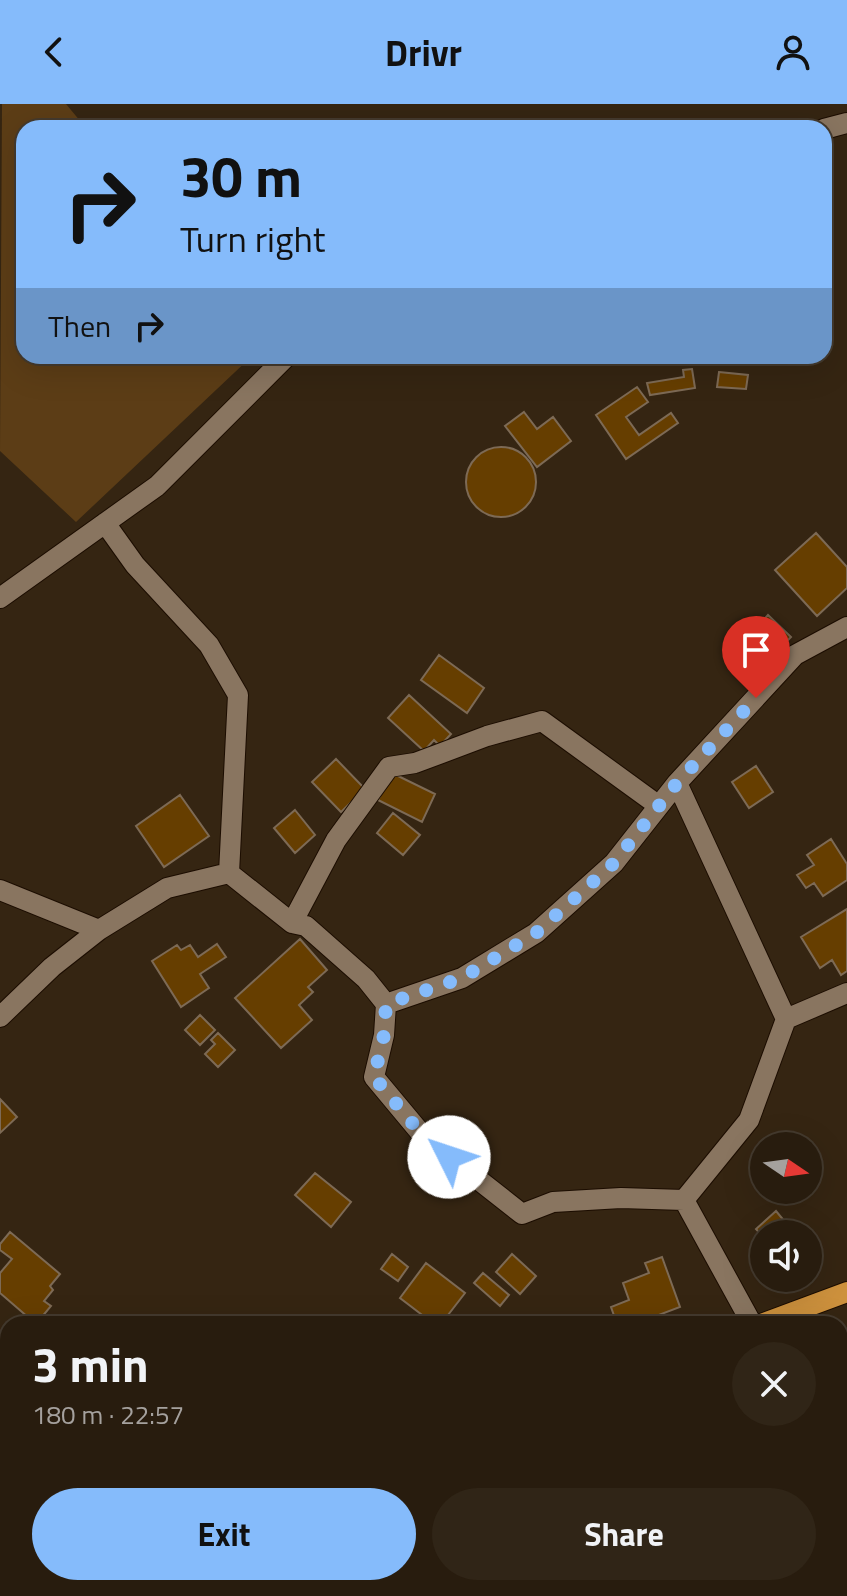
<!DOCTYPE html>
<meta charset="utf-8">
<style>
:root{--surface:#281c0e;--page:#302517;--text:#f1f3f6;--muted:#a5a19e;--line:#443a2e;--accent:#85bbfb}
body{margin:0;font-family:"Titillium Web",sans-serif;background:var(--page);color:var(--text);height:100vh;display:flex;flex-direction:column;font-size:30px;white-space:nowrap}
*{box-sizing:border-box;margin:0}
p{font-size:26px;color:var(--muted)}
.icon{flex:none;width:44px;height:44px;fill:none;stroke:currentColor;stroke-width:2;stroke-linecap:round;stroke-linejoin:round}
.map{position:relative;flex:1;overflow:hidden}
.side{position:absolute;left:0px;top:1212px;width:848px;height:280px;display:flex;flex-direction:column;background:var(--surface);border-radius:24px 24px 0 0;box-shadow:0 8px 32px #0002,0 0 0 2px var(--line)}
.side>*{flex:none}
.banner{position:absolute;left:16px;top:16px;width:816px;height:244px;border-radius:24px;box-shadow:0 8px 32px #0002,0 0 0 2px var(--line);background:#85bbfb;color:#111;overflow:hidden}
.needle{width:52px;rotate:103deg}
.controls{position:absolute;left:750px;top:1028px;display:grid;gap:16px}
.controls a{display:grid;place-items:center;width:72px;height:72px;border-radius:50%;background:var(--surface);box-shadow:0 8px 32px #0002,0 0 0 2px var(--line);font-size:40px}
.pin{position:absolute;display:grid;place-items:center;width:68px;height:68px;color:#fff;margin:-82px -34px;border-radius:50% 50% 50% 0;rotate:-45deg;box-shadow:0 0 8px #0007}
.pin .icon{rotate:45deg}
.me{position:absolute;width:88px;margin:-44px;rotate:311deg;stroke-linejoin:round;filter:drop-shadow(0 0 6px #0008)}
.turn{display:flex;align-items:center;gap:28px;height:168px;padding:0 32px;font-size:36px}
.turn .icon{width:104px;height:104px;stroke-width:2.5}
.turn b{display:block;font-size:56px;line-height:68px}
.then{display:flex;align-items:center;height:76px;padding:0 32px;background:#0003;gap:16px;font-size:30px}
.round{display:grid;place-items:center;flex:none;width:84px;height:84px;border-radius:42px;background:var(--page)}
.summary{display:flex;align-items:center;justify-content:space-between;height:136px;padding:0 32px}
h1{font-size:48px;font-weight:700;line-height:60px}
.primary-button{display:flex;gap:16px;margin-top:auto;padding:16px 32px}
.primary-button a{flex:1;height:92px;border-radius:48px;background:var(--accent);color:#111;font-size:32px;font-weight:700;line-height:92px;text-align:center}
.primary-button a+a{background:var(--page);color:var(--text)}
header{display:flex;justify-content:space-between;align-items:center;height:104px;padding:0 32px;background:var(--accent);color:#111;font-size:36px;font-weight:700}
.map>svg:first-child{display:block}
.green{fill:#5c3d16}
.building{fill:#663e00;stroke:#7d6a55;stroke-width:2}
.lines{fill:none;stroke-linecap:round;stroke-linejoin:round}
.minor-casing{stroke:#1c0d00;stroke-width:22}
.major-casing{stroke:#1c0d00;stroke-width:22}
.minor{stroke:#897560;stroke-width:20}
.major{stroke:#cd913d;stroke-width:20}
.route{stroke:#85bbfb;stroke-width:14;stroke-dasharray:0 25.2}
</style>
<header><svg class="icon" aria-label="back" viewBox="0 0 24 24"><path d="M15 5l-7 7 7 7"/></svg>Drivr<svg class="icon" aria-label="person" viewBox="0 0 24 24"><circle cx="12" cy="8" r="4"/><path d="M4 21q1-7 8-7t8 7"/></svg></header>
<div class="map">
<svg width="847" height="1492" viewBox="0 0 847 1492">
<rect width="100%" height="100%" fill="#352512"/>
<!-- green -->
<path class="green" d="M2 0H66L86 24H24V252H252L76 418 0 347Z"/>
<!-- building -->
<path class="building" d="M692 265 695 284 650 291 647 279 684 273 683 266Z
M719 268 748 271 746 285 717 283Z
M637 283 648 298 626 313 639 331 671 309 678 319 626 355 596 311Z
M524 308 537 325 553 313 571 337 537 363 505 322Z
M466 378a35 35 0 1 1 70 0a35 35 0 1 1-70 0Z
M816 429 847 463V484L817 512 775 466Z
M768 511 791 533 764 561 758 555 750 563 733 548Z
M439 551 484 584 467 609 421 576Z
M409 591 451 630 440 642 434 636 424 647 388 614Z
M336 655 365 685 341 708 312 678Z
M756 662 773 688 749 704 732 678Z
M392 669 435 690 422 718 378 696Z
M180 691 209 732 164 763 136 722Z
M295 706 315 731 295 749 274 724Z
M393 709 420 731 403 751 377 729Z
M831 735 847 760V776L823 792 814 779 806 784 797 771 814 761 807 751Z
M847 805V867L841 871 832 856 820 864 801 833Z
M300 835 327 866 308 883 313 888 299 901 312 916 281 944 235 894Z
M217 840 226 853 200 870 209 884 181 903 152 857 177 841 181 846 190 841 198 853Z
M200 911 215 926 200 941 185 926Z
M218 929 235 946 218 963 205 950 215 940 211 936Z
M0 995 17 1013 0 1029Z
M315 1069 351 1098 331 1123 295 1091Z
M776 1107 795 1130H764V1134L756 1125Z
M10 1128 60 1170 50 1182 53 1186 44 1197 51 1202 36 1220 0 1189V1169L12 1155 0 1146V1140Z
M392 1150 408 1163 398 1177 381 1165Z
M512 1150 536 1172 520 1190 496 1168Z
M662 1153 680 1203 635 1220H617L611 1203 629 1196 623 1179 649 1169 645 1159Z
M426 1159 465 1189 441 1220H434L400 1194Z
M483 1169 509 1191 500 1202 474 1179Z
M8 1464V1484H22L26 1492H0L7 1486 0 1469Z"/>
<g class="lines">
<defs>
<path id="minor" d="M824 25 847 19
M105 419 135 461 209 541 238 591 229 769
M0 494 157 382 287 252
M677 679 786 915
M0 786 99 826
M292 819 336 736 389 663 415 659 487 632 542 617 659 702
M386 900 462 874 536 829 614 759 677 679 795 551 847 523
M0 913 52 863 99 826 167 784 229 769 292 819 306 822 366 875 386 900 384 931 374 973 424 1033 522 1110 553 1098 621 1094 684 1096 752 1220
M684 1096 749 1016 786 915 847 889"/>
<path id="major" d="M761 1220 847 1188
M84 1492 104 1484"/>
</defs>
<!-- minor casing -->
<use href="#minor" class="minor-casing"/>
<!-- major casing -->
<use href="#major" class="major-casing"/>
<!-- minor -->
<use href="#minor" class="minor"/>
<!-- major -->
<use href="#major" class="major"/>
</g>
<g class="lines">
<!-- route -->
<path class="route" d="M449 1053 424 1033 374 973 384 931 386 900 462 874 536 829 614 759 677 679 756 594"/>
</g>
</svg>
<div class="controls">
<a><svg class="needle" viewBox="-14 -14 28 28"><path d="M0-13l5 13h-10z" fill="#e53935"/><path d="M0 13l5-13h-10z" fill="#a5a19e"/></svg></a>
<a><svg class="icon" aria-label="sound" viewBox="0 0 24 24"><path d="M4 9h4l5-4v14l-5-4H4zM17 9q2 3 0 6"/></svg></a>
</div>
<div class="pin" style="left:756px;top:594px;background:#d93025"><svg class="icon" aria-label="arrive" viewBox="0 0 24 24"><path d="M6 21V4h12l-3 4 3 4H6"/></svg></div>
<svg class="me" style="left:449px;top:1053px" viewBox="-20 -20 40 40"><circle r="19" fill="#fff"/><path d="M0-13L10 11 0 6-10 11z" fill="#85bbfb"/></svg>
<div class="banner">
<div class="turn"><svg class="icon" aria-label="right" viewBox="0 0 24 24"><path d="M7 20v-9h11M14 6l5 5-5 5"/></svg><div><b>30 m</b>Turn right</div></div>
<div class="then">Then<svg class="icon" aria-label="right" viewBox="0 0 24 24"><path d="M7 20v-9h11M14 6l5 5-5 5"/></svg></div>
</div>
<section class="side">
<div class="summary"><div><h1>3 min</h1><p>180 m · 22:57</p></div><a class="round"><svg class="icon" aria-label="close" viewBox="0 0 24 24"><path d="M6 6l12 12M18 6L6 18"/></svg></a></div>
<div class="primary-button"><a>Exit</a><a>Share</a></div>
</section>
</div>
